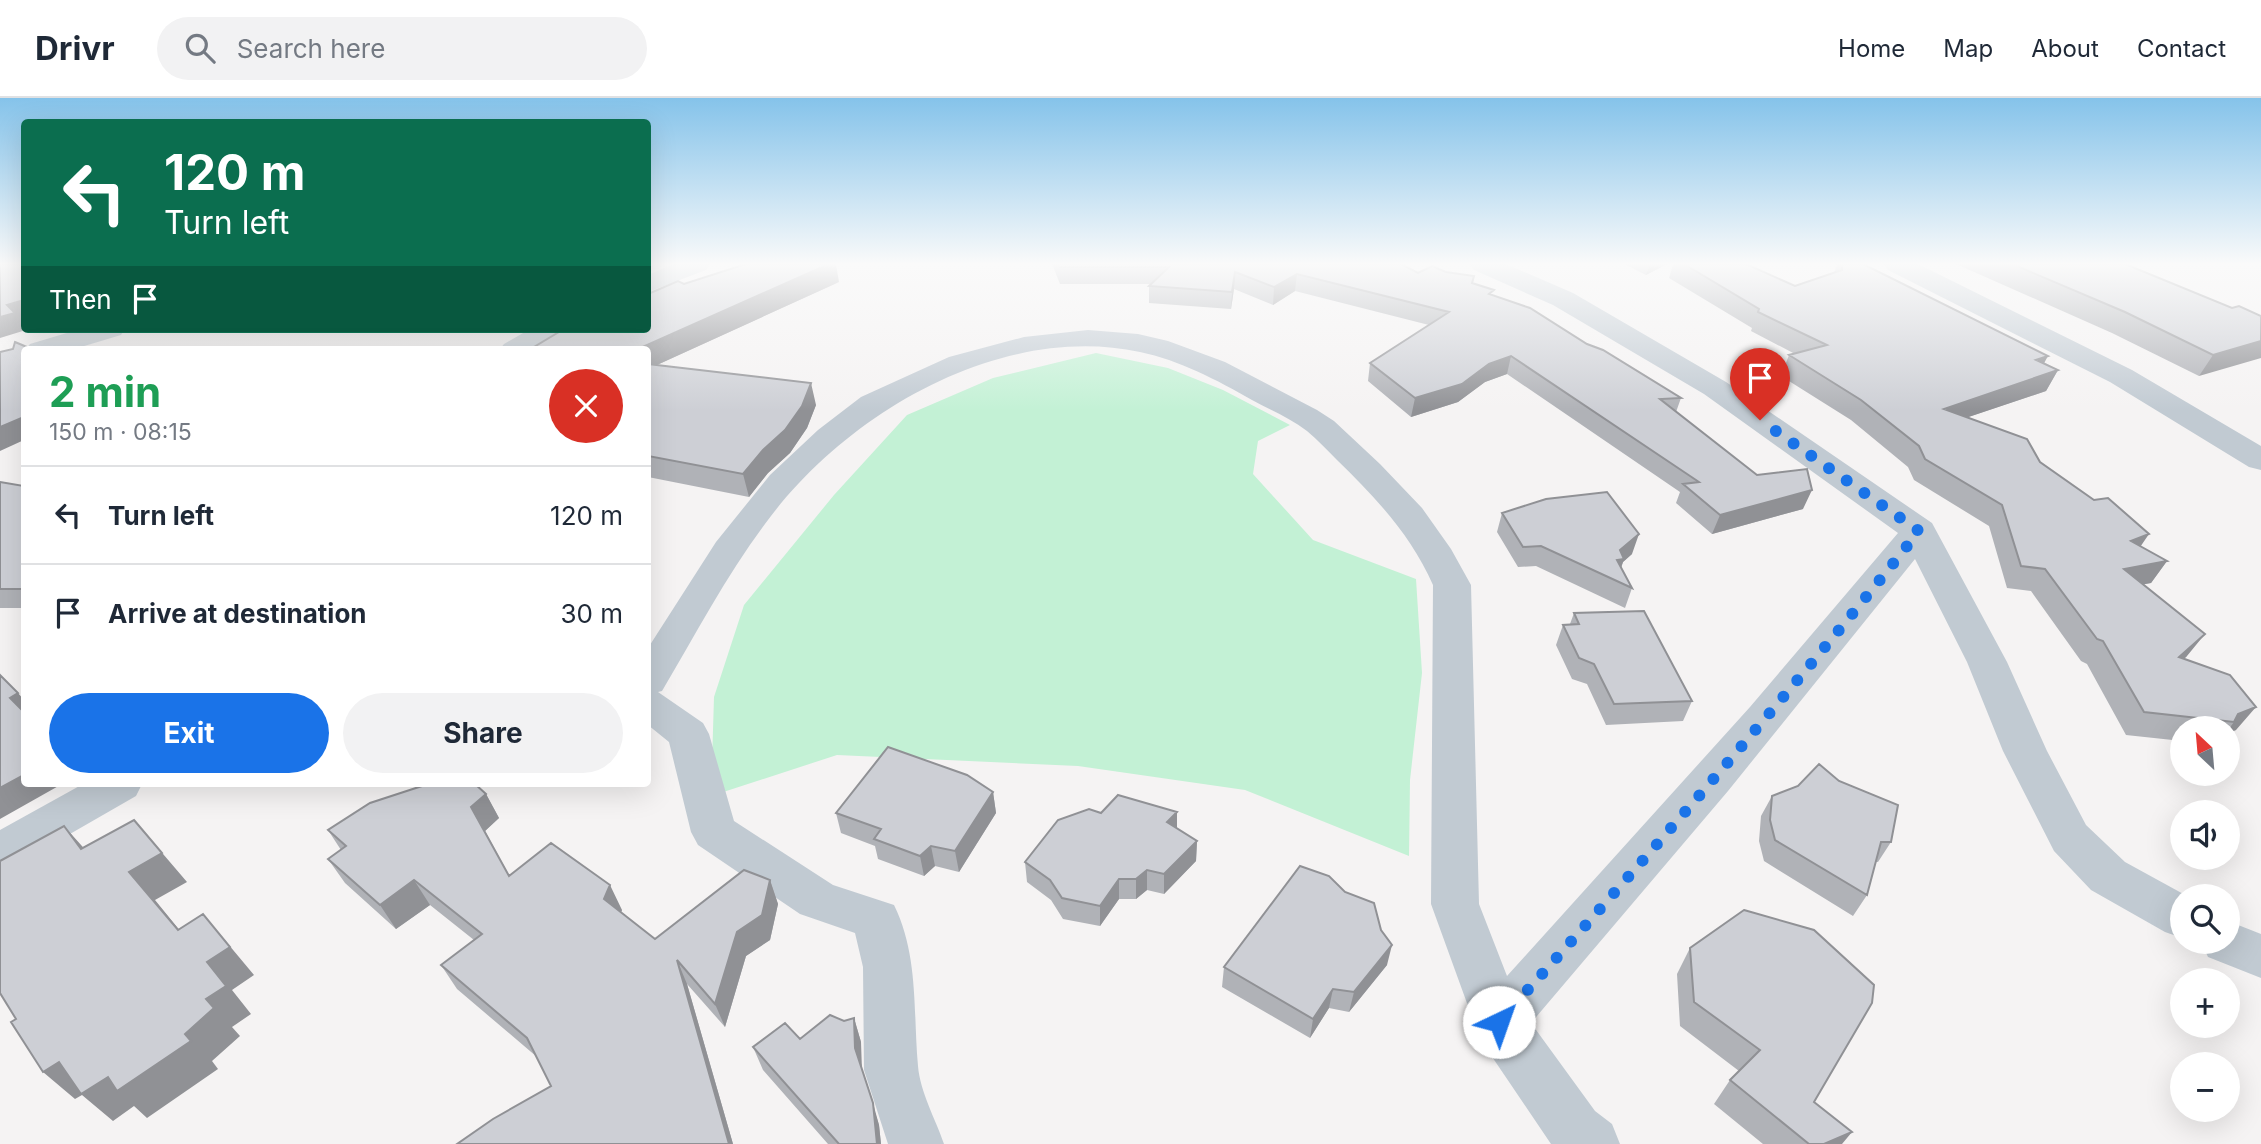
<!DOCTYPE html>
<meta charset="utf-8">
<style>
:root{--surface:#fff;--page:#f2f2f3;--text:#1f2937;--muted:#747a83;--line:#e0e1e3;--accent:#1a73e8}
body{margin:0;font-family:Inter,sans-serif;background:var(--page);color:var(--text);height:100vh;display:flex;flex-direction:column;font-size:26px;white-space:nowrap}
*{box-sizing:border-box;margin:0}
p{font-size:23px;color:var(--muted)}
.icon{flex:none;width:38px;height:38px;fill:none;stroke:currentColor;stroke-width:2;stroke-linecap:round;stroke-linejoin:round}
.map{position:relative;flex:1;overflow:hidden}
.side{position:absolute;left:21px;top:248px;width:630px;height:441px;display:flex;flex-direction:column;background:var(--surface);border-radius:7px;box-shadow:0 7px 28px #0002}
.side>*{flex:none}
.guide{position:absolute;left:21px;top:21px;width:630px;height:214px;border-radius:7px;box-shadow:0 7px 28px #0002;background:#0b6e4f;color:#fff;overflow:hidden}
.needle{width:46px;rotate:334deg}
.tools{position:absolute;left:2170px;top:618px;display:grid;gap:14px}
.tools a{display:grid;place-items:center;width:70px;height:70px;border-radius:50%;background:var(--surface);box-shadow:0 7px 28px #0002;font-size:35px}
.pin{position:absolute;display:grid;place-items:center;width:60px;height:60px;color:#fff;margin:-72px -30px;border-radius:50% 50% 50% 0;rotate:-45deg;box-shadow:0 0 7px #0007}
.pin .icon{rotate:45deg}
.me{position:absolute;width:77px;margin:-38px;rotate:42deg;stroke-linejoin:round;filter:drop-shadow(0 0 5px #0008)}
.turn{display:flex;align-items:center;gap:24px;height:147px;padding:0 28px;font-size:32px}
.turn .icon{width:91px;height:91px;stroke-width:2.5}
.turn b{display:block;font-size:49px;line-height:60px}
.then{display:flex;align-items:center;height:66px;padding:0 28px;background:#0003;gap:14px;font-size:26px}
.round{display:grid;place-items:center;flex:none;width:74px;height:74px;border-radius:37px;background:var(--page)}
.head{display:flex;align-items:center;justify-content:space-between;height:119px;padding:0 28px}
h1{font-size:42px;font-weight:700;line-height:52px;color:#1e9e55}
.button{display:flex;gap:14px;margin-top:auto;padding:14px 28px}
.button a{flex:1;height:80px;border-radius:42px;background:var(--accent);color:#fff;font-size:28px;font-weight:700;line-height:80px;text-align:center}
.button a+a{background:var(--page);color:var(--text)}
ul{padding:0;list-style:none}
li{display:flex;align-items:center;gap:21px;height:98px;padding:0 28px;border-top:2px solid var(--line)}
li div{flex:1}
li b{display:block;font-size:26px}
li em{font-style:normal}
header{display:flex;align-items:center;gap:42px;box-sizing:border-box;height:98px;padding:0 35px;background:var(--surface);border-bottom:2px solid var(--line)}
header strong{font-size:33px}
nav{display:flex;gap:38px;margin-inline-start:auto;font-size:24px}
.search{width:490px;height:63px;background:var(--page);display:flex;align-items:center;gap:18px;box-sizing:border-box;padding:0 24px;border-radius:38px;color:var(--muted);font-size:26px}
.map>svg:first-child{display:block}
.green{fill:#c3f1d5}
.lines{fill:none;stroke-linecap:round;stroke-linejoin:round}
.minor{fill:#c1cad2;fill-rule:evenodd}
.wall{fill:#b0b2b7}
.shaded-wall{fill:#909195}
.building{fill:#cdcfd5;stroke:#909195;stroke-width:2}
.route{stroke:#1a73e8;stroke-width:12;stroke-dasharray:0 21.6}
</style>
<header>
<strong>Drivr</strong>
<div class="search"><svg class="icon" aria-label="search" viewBox="0 0 24 24"><circle cx="10" cy="10" r="6"/><path d="M15 15l6 6"/></svg>Search here</div>
<nav><a>Home</a><a>Map</a><a>About</a><a>Contact</a></nav>
</header>
<div class="map">
<svg width="2261" height="1046" viewBox="0 0 2261 1046">
<rect width="100%" height="100%" fill="#f5f3f3"/>
<!-- green -->
<path class="green" d="M1096 255 1168 270 1223 292 1290 327 1258 343 1253 376 1313 442 1416 481 1422 575 1410 682 1409 758 1245 692 1078 668 837 657 711 698 714 599 744 507 834 397 907 317 993 280Z"/>
<g class="lines">
<!-- minor -->
<path class="minor" d="M673 166H710L706 172 648 194V177Z
M1470 166H1506L1573 195 1726 284 1932 425 2007 564 2047 653 2086 727 2125 764 2187 798H2182V840L2165 834 2091 792 2054 753 2003 653 1967 564 1915 461 1728 693 1531 925 1595 1013 1612 1026 1620 1046H1551L1480 941 1431 806 1433 487C1411 437 1376 400 1337 362 1327 352 1318 342 1307 333 1290 320 1270 312 1252 302 1217 282 1179 262 1140 254 1003 225 852 312 771 418 729 472 697 534 662 593L658 594 703 625 709 636 734 723 833 787 894 807C919 858 913 914 918 968 920 994 936 1022 944 1046H888L864 972 863 869 855 835 800 816 698 747 691 734 669 644 648 627V550L716 444 770 377 818 332 861 299 949 259 1024 239 1088 232 1138 236 1168 243 1225 264 1317 312 1334 323 1380 366 1422 410 1451 451 1471 487 1479 806 1507 878 1750 609 1898 435 1704 296 1553 207 1474 172Z
M1884 166H1918L2132 272 2261 348V372L2249 369 2110 284 1888 172Z
M80 231H125L121 237 71 252H25L30 246Z
M530 231H565C550 253 523 252 499 252L504 246Z
M83 686H142L136 698 16 767 0 773V732Z
M2228 823 2261 836V880L2208 859 2201 844H2228Z"/>
</g>
<!-- wall -->
<path class="wall" d="M1052 166H1401L1418 175 1446 174 1474 178 1473 185 1493 197 1587 246 1681 300 1676 314 1757 377 1803 411 1712 436 1676 405 1680 394 1507 276 1485 284 1458 304 1411 319 1368 283 1370 265 1429 227 1295 193 1273 207 1234 191 1231 211 1149 205V188L1151 186H1060Z
M1624 166H1667L1646 177Z
M1673 166H1746L1795 188 1834 175 1837 166H1863L2058 272 2046 293 1968 319 2040 364 2140 448 2167 463 2151 485 2143 486 2187 558 2184 561 2230 577 2236 632 2228 635V630H2182V643L2126 637 2087 566 2081 563 2031 493 2007 490 1989 428 1914 382 1908 369 1851 322 1781 278 1789 257 1795 256 1751 233 1752 230 1669 180Z
M1956 166H2125L2232 210 2261 218 2199 278 2112 235Z
M839 184 657 267 816 307 807 330 790 355 768 375 749 399 648 379V252Z
M0 384 24 388V510H0Z
M1502 415 1632 456 1623 464 1621 470 1632 490 1625 510 1536 468 1518 469 1497 434Z
M1574 515 1692 603 1683 623 1606 627 1587 586 1572 581 1556 547 1563 527 1570 526Z
M413 686H475L486 696 499 720 485 733 509 777 622 812 621 814 655 841 770 782 778 806 770 842 746 858 725 929 687 886 733 1046H457L551 988 537 959 457 891 441 867 474 842 430 807 396 831 345 785 328 761 341 752 328 732 416 690Z
M993 694 996 715 959 774 935 768 924 778 878 761 875 748 841 735 836 715Z
M1772 698 1891 744 1878 764H1876L1867 797 1853 818 1764 763 1759 743 1761 718Z
M1101 715 1177 730 1197 743 1196 763 1164 796 1147 792 1136 801H1119L1100 828 1063 821 1051 802 1027 784 1025 764Z
M1690 850 1814 1004 1842 1046H1763L1714 1006 1730 982 1739 973 1680 928 1677 876Z
M1387 867 1349 914 1329 910 1310 940 1222 889 1224 869Z
M854 920 861 944V970L879 1027 881 1046H828L763 972 753 949 800 941 844 923Z"/>
<!-- shaded-wall -->
<path class="shaded-wall" d="M829 166H836L839 184 648 271V252H636Z
M1650 166H1667L1646 177Z
M1235 174 1234 191 1231 211 1232 194Z
M1297 176 1295 193 1273 207 1274 189Z
M24 202V223L21 224 24 231 26 232 0 240V219L7 207Z
M2261 243V260L2199 278 2213 257Z
M1511 258 1507 276 1485 284 1458 304 1411 319 1415 300 1489 266Z
M2048 258 2037 278 2036 262Z
M2058 272 2046 293 1933 331 1944 311Z
M811 285 816 307 807 330 790 355 768 375 749 399 743 376Z
M24 319V342L0 353V329Z
M1812 392 1803 411 1712 436 1720 417Z
M1639 436 1632 456 1623 464 1617 481 1611 480 1620 452Z
M2149 436 2134 458 2131 443Z
M2167 463 2151 485 2108 493 2124 471Z
M2205 536 2187 558 2161 582 2179 559Z
M18 595 24 602V616L10 600Z
M2256 609 2236 632 2228 635V632L2234 624 2238 616Z
M24 677V686H62L0 721V690Z
M993 694 996 715 959 774 955 753Z
M486 696 499 720 485 733 471 709Z
M1177 714V735L1167 724Z
M134 722 187 784 155 802 203 861 178 832 129 774Z
M64 728 90 757 81 751Z
M1197 743 1196 763 1164 796V776Z
M931 748 935 768 924 778 920 758Z
M1147 772V792L1136 801V781Z
M1119 781V801L1100 828V808Z
M414 782 430 807 396 831 380 807Z
M770 782 778 806 770 842 746 858 725 929 715 906 737 834Z
M610 787 622 812 616 825 604 801Z
M203 816 254 877 232 892 251 916 232 929 240 938 212 963 218 971 147 1020 134 1008 113 1023 82 997 75 1001 43 974 59 964 185 936 206 901 207 864Z
M1392 847 1387 867 1349 914 1354 894Z
M677 862 687 886 733 1046H729Z
M1333 891 1329 910 1310 940 1313 921Z
M854 920 861 944 862 973 855 950Z
M873 1005 879 1027 881 1046H877Z
M1852 1034 1842 1046H1824Z"/>
<!-- building -->
<path class="building" d="M0 166H24V202L7 207 15 215 0 219Z
M746 166H829L636 252H529L564 231H648V196L678 183 684 186Z
M1058 166H1401L1418 175 1432 168 1446 174 1474 178 1472 185 1494 192 1489 196 1530 210 1587 246 1603 252 1681 300 1660 301 1757 377 1807 371 1812 392 1720 417 1683 386 1699 384 1511 258 1489 266 1462 286 1415 300 1370 265 1449 214 1297 176 1274 189 1235 174 1232 194 1149 188 1169 169H1060Z
M1684 166H1746L1795 188 1842 172V166H1863L2048 258 2036 262 2058 272 1944 311 2027 341 2040 364 2094 402 2108 400 2149 436 2131 443 2167 463 2124 471 2205 536 2179 559 2230 577 2256 609 2238 616 2234 624 2144 614 2103 543 2097 541 2045 471 2021 468 2002 407 1925 361 1919 348 1861 302 1789 257 1827 247 1758 214 1759 211Z
M2012 166H2125L2232 210 2239 208 2261 218V243L2213 257 2125 214Z
M15 244 34 252H24V319L0 329V254L13 251Z
M648 266 811 285 802 308 785 332 763 352 743 376 648 358Z
M0 384 24 388V491H0Z
M1607 394 1639 436 1620 452 1624 461 1617 462 1632 490 1541 448 1523 449 1502 415 1546 401Z
M1644 513 1692 603 1614 606 1594 566 1579 560 1563 527 1579 526 1574 515Z
M0 577 18 595 10 600 24 614V677L0 690Z
M888 649 967 677 993 694 955 753 931 748 920 758 874 741 881 731 836 715Z
M1819 666 1839 683 1898 707 1891 744H1881L1867 797 1775 742 1770 722 1772 698 1798 688Z
M420 686H475L486 696 471 709 509 778 551 745 610 787 604 801 655 841 744 772 770 782 762 817 737 834 715 906 677 862 729 1046H457L493 1021 551 988 527 940 441 867 482 836 414 782 380 807 328 761 346 748 328 732 370 705 422 688Z
M1118 697 1177 714 1167 724 1197 743 1164 776 1147 772 1136 781H1119L1100 808 1062 800 1050 782 1025 764 1058 722 1089 711 1101 715Z
M134 722 162 755 129 774 178 832 203 816 230 849 207 864 226 888 206 901 214 910 185 936 191 943 117 993 108 979 81 996 59 964 43 974 11 924 16 921 0 895V763L64 728 81 751Z
M1300 768 1329 778 1345 794 1374 805 1381 832 1392 847 1354 894 1333 891 1313 921 1224 869Z
M1744 812 1814 832 1874 887 1872 905 1814 1004 1852 1034 1824 1046H1809L1730 982 1760 952 1694 904 1690 850Z
M830 917 844 923 854 920 855 950 873 1005 877 1046H839L753 949 785 925 800 941Z"/>
<!-- sky -->
<linearGradient id="sky" x2="0" y2="1"><stop stop-color="#85c3ea"/><stop offset="0.53" stop-color="#fafafa"/><stop offset="1" stop-color="#fafafa" stop-opacity="0"/></linearGradient>
<rect width="2261" height="313" fill="url(#sky)"/>
<g class="lines">
<!-- route -->
<path class="route" d="M1499 924C1643 764 1785 602 1919 433L1760 322"/>
</g>
</svg>
<div class="tools">
<a><svg class="needle" viewBox="-14 -14 28 28"><path d="M0-13l5 13h-10z" fill="#e53935"/><path d="M0 13l5-13h-10z" fill="#747a83"/></svg></a>
<a><svg class="icon" aria-label="sound" viewBox="0 0 24 24"><path d="M4 9h4l5-4v14l-5-4H4zM17 9q2 3 0 6"/></svg></a>
<a><svg class="icon" aria-label="search" viewBox="0 0 24 24"><circle cx="10" cy="10" r="6"/><path d="M15 15l6 6"/></svg></a>
<a>+</a>
<a>−</a>
</div>
<div class="pin" style="left:1760px;top:322px;background:#d93025"><svg class="icon" aria-label="arrive" viewBox="0 0 24 24"><path d="M6 21V4h12l-3 4 3 4H6"/></svg></div>
<svg class="me" style="left:1499px;top:924px" viewBox="-20 -20 40 40"><circle r="19" fill="#fff"/><path d="M0-13L10 11 0 6-10 11z" fill="#1a73e8"/></svg>
<div class="guide">
<div class="turn"><svg class="icon" aria-label="left" viewBox="0 0 24 24"><path d="M17 20v-9H6M10 6l-5 5 5 5"/></svg><div><b>120 m</b>Turn left</div></div>
<div class="then">Then<svg class="icon" aria-label="arrive" viewBox="0 0 24 24"><path d="M6 21V4h12l-3 4 3 4H6"/></svg></div>
</div>
<section class="side">
<div class="head"><div><h1>2 min</h1><p>150 m · 08:15</p></div><a class="round" style="background:#d93025;color:#fff"><svg class="icon" aria-label="close" viewBox="0 0 24 24"><path d="M6 6l12 12M18 6L6 18"/></svg></a></div>
<ul>
<li><svg class="icon" aria-label="left" viewBox="0 0 24 24"><path d="M17 20v-9H6M10 6l-5 5 5 5"/></svg><div><b>Turn left</b></div><em>120 m</em></li>
<li><svg class="icon" aria-label="arrive" viewBox="0 0 24 24"><path d="M6 21V4h12l-3 4 3 4H6"/></svg><div><b>Arrive at destination</b></div><em>30 m</em></li>
</ul>
<div class="button"><a>Exit</a><a>Share</a></div>
</section>
</div>
